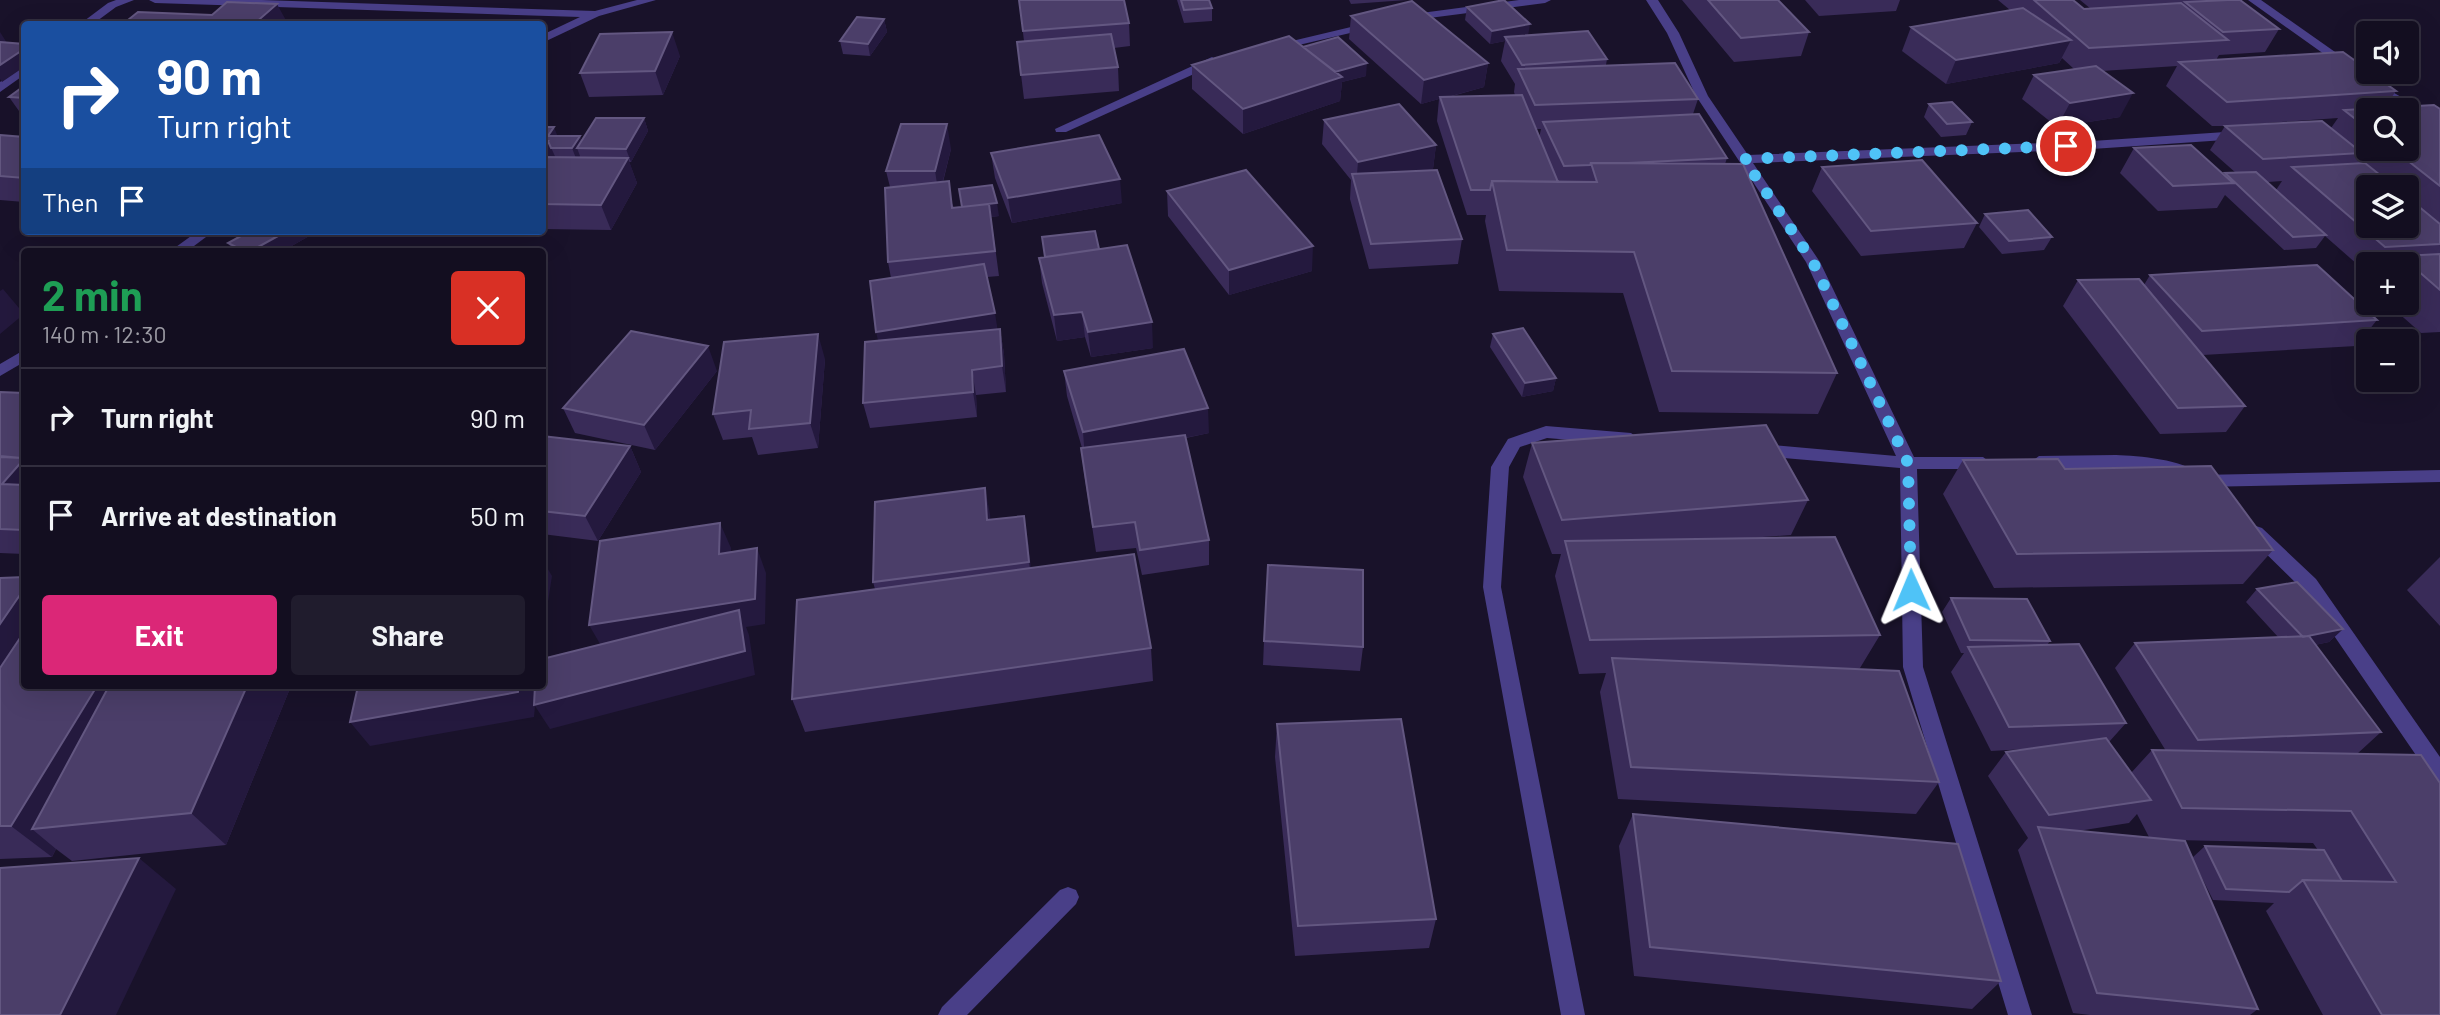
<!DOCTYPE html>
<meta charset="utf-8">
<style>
:root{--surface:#130e20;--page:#201c2d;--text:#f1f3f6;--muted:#9d9ca5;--line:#322e3e;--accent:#db2777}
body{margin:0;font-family:Barlow,sans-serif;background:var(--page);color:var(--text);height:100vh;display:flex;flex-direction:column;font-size:26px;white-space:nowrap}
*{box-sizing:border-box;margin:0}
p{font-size:23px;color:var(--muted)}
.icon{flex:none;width:38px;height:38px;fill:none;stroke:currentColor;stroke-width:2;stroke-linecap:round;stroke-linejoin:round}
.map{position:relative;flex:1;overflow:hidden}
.drawer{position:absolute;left:21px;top:248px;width:525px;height:441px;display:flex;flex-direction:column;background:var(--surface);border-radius:7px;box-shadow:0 7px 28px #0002,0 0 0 2px var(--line)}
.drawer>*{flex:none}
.top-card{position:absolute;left:21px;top:21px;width:525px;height:214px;border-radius:7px;box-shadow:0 7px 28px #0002,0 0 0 2px var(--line);background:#1a4fa0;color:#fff;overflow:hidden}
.fabs{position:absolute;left:2356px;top:21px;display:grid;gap:14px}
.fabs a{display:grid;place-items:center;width:63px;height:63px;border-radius:7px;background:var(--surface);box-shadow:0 7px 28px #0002,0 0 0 2px var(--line);font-size:35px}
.pin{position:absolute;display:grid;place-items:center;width:60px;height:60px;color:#fff;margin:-30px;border:4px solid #fff;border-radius:50%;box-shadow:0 2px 7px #0007}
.me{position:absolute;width:77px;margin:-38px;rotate:359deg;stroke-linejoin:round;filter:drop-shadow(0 0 5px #0008)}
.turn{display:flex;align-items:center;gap:24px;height:147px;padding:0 21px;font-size:32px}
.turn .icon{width:91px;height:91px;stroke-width:2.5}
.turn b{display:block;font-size:49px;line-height:60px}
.then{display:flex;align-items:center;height:66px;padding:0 21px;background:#0003;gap:14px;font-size:26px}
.round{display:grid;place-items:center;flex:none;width:74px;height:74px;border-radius:7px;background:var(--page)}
.headline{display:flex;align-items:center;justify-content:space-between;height:119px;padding:0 21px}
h1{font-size:42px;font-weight:700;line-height:52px;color:#1e9e55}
.action{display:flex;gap:14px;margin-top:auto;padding:14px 21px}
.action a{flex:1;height:80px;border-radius:7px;background:var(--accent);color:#fff;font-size:28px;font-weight:700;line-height:80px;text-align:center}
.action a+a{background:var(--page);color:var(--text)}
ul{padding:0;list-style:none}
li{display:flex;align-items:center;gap:21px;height:98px;padding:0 21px;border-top:2px solid var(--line)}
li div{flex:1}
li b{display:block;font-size:26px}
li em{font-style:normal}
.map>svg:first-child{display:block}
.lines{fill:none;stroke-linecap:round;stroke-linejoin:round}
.minor{fill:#493f88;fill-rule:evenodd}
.wall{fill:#392b58;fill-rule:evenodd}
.shaded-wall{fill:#24193e}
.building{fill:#4b3e69;stroke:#635781;stroke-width:2}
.route{stroke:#4fc3f7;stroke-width:12;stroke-dasharray:0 21.6}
</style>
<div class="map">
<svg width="2440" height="1015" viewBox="0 0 2440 1015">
<rect width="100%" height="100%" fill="#19122a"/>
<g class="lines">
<!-- minor -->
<path class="minor" d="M116 0H134L116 7 93 24H80L108 3Z
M149 0H262L595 11 637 0H656L599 16 542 43V35L580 17 155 3Z
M1519 0H1551L1545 3 1406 21 1400 18 1406 15Z
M1646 0H1658L1679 33 1708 96 1748 155 2092 141 2240 131 2246 135 2240 139 2092 149 1753 163 1820 262 1914 457H1983L1991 463 1983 469H1917L1923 667 2032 1015H2008L1903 667 1900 468 1760 456 1752 450 1760 444 1896 456 1806 262 1696 96 1667 33Z
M2248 0H2261L2355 66 2345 69Z
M1372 22 1376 23V27L1273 51 1267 47Z
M1212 57 1218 61 1216 64 1066 132H1056L1055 129Z
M24 66V75L0 92V82Z
M2374 81 2440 120V129L2370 88 2368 85Z
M198 231H214L186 252H169Z
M24 350V362L0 376V364Z
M1546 426 1631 433 1639 439 1631 445 1547 438 1520 447 1509 467 1501 587 1585 1015H1561L1483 587 1491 467 1508 439Z
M2116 455C2138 456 2185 459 2199 475L2440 470V482L2201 487 2169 474 2136 468H2039L2031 462 2039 456Z
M2256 526 2262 528 2316 579 2440 757V783L2433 780 2302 589 2250 538 2247 533 2250 528Z
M1068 887 1076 890 1079 897 1076 904 967 1015H938L942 1007 1060 890Z"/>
</g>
<!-- wall -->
<path class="wall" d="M1019 0 1129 23 1130 46 1114 48 1118 67 1119 91 1024 99 1017 42 1024 41Z
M1177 0H1209L1212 8V21L1184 23Z
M1349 0H1407L1351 4Z
M1682 0H1778L1809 32 1801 56 1734 62Z
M1805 0H1900L1896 11 1819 16Z
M1998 0H2073L2084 9H2091L2080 0H2207V1L2279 29 2265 52 2219 55 2216 60 2396 91 2385 107 2440 109V332L2421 333 2387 303H2406V264H2368V272H2366L2325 236 2316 248 2284 250 2225 195 2217 208 2158 211 2120 173 2134 148 2224 175 2225 173H2236L2210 150 2225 126H2212L2166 86 2177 66 2102 71 2120 117 2057 127 2022 99 2034 75 2074 69 2062 58 2059 63 1946 84 1902 51 1911 27 2010 10ZM2368 110 2406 149H2368ZM2338 118 2331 128 2226 126ZM2282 181 2276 190 2268 182ZM2368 187H2406V226Z
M1467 7 1528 35 1607 59 1606 65 1698 99 1693 114 1727 158 1725 164 1837 373 1818 414 1659 412 1623 293 1499 291 1485 221 1486 215H1467L1437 121 1439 99 1421 104 1349 39 1351 16 1488 63 1484 87 1449 97 1515 95 1514 92 1515 84 1501 61 1505 41 1490 44 1465 20ZM1536 129H1541L1539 138Z
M884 19 887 32 870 56 843 54 840 41Z
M1303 47 1366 76 1342 82 1340 101 1243 134 1192 89V65Z
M680 56 663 95 589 97 580 73Z
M24 86V118L9 97Z
M1929 104 1972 122 1966 135 1941 137 1924 117Z
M644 118 648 131 631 162H629L637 183 611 230 542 229V127L558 136H580L581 141Z
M1324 120 1436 145 1433 169 1428 170 1462 239 1458 264 1369 269 1350 199 1351 180 1322 144Z
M0 135 24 137V202L0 200Z
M951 149 943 182 954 208 962 207 959 189 999 216 991 217 999 276 987 277 997 329H1000L1004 354 1006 392 976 395 977 417 870 428 863 403 878 341 891 278 888 262 890 187 886 171Z
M991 153 1122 203 1012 223 995 178Z
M1822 167 1977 223 1964 248 1861 256 1812 191Z
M1167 191 1312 271 1229 295 1168 216Z
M1985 214 2052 237 2044 250 2002 254 1979 227Z
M318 231 281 252H234L228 243Z
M323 231H411L406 237 324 234Z
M1042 237 1099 249 1153 348 1091 357 1085 337 1057 341 1042 283 1039 258 1045 257Z
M2150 275 2377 320 2356 346 2203 355 2245 406 2226 432 2160 434 2063 306 2078 280 2144 285Z
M1493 334 1556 378 1553 391 1522 397 1490 347Z
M825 359 818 448 758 455 752 437 723 440 713 414Z
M717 371 655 450 575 433 563 408Z
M1064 371 1209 433 1186 438 1209 540V565L1142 575 1136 548 1096 552 1084 473 1081 448H1082L1067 396Z
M0 392 24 393V554L0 553Z
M542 436 630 446 641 472 598 541 542 534Z
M1532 443 1808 500 1791 535 1749 538 1880 635 1860 668 1852 669 1939 782 1916 814 1618 799 1600 692 1606 673 1579 674 1555 576 1561 554H1552L1523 477Z
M1963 460 2065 469 2273 550 2243 584 1994 588 1943 494Z
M990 514V520L1028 541 1030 568 1151 648 1153 681 805 732 792 699 875 589 873 582Z
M2440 557V626L2407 590Z
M0 578 24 686H291L226 845 72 861 56 849 52 857 0 859Z
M2257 589 2343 629 2329 642 2315 645 2381 732 2357 754 2440 1015H2323L2266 911 2274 903 2213 900 2192 858 2205 846 2318 850 2313 843 2176 840 2258 1009 2250 1015H2090L2073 1013 2018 850 2028 838 1988 776 2006 752 2026 749 1991 751 1951 672 1964 653H1961L1942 612 1951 598 2050 641 2047 645 2126 723 2109 742 2131 773 2152 750 2166 751 2115 668 2135 643 2279 638 2246 602ZM2137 814 2149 837 2078 831 2129 823Z
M1264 641 1363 647 1360 671 1263 665Z
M1277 724 1436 919 1429 948 1295 956 1275 757Z
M1633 814 2001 981 1972 1009 1634 976 1619 846Z"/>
<!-- shaded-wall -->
<path class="shaded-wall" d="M277 4 288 24H254Z
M884 19 887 32 870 56 868 44Z
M1530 24 1528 36 1505 37V41L1490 44 1492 31Z
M0 32 7 43 0 49Z
M672 32 680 56 663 95 655 71Z
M2071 40 2059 63 1946 84 1956 60Z
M24 49V67L2 82 0 79V65Z
M1367 63 1366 76 1342 82 1340 101 1243 134V109L1330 73Z
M1488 63 1484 87 1440 99V97L1439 99 1421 104 1424 80Z
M2133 93 2120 117 2057 127 2070 103Z
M644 118 648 131 631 162 626 149Z
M947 124 951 149 939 196 935 171Z
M554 127 559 140 554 149 548 136Z
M580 136 584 148H577L580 156 577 161 572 148Z
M548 141 559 165 542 168V150Z
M1436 145 1433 169 1356 186 1358 162Z
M628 158 637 183 611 230 601 205Z
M1120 179 1122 203 1012 223 1008 198Z
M997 203 999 216 991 217 999 276 991 217 963 208Z
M287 231H318L281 252H249Z
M403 231H411L406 237Z
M1313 246 1312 271 1229 295V270Z
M3 289 24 314 0 334V291Z
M1082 312 1085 337 1057 341 1054 315Z
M995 313 999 339 882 357 876 332Z
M1152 322 1153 348 1091 357 1088 332Z
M1000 329 1004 354 1006 392 1002 366Z
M818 334 825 359 818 448 810 423Z
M708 346 717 371 655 450 644 425Z
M972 370 976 395 977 417 973 392Z
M1556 378 1553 391 1522 397 1525 383Z
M1208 408 1209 433 1085 458 1083 432Z
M630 446 641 472 598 541 585 516Z
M24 459V507L2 484Z
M985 488 990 514 992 545 987 520Z
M1024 516 1028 541 1033 587 1029 562Z
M720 523 731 548 730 579 719 554Z
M757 548 766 573 765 624 746 627 749 635 755 675 550 729 535 706 534 717 370 746 350 722 518 686H537L603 649 589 625Z
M542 559 552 576 542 640Z
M24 589V675L0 712V624Z
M2343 629 2329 642 2290 650 2303 637Z
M97 686H151L32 829 56 849 52 857 11 826Z
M247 686H291L226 845 191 813Z
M139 858 176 889 116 1015H60Z"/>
<!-- building -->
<path class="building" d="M1019 0H1124L1129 23 1023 31Z
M1181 0H1209L1212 8 1184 10Z
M1504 0 1530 24 1492 31 1467 7Z
M1708 0H1778L1809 32 1741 38Z
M2034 0H2073L2084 9 2181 3 2228 40 2089 48Z
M2228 0H2240L2279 29 2223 32 2185 2Z
M1412 1 1488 63 1424 80 1351 16Z
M227 2 277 4 254 24H123L138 12 212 15Z
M2023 8 2071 40 1956 60 1911 27Z
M857 17 884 19 868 44 840 41Z
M1588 31 1607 59 1522 65 1505 37Z
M672 32 655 71 580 73 600 34Z
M1111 34 1118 67 1021 75 1017 42Z
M1289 36 1342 77 1243 109 1192 65Z
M1338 37 1367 63 1335 72 1303 47Z
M0 42 24 44V49L0 65Z
M2343 52 2368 70V72H2370L2396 91 2227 102 2179 62Z
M1675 63 1698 99 1535 105 1518 69Z
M2096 66 2133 93 2070 103 2034 75Z
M24 86V98L9 97Z
M1522 95 1558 182 1492 181 1490 190H1471L1440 97Z
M1952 102 1972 122 1947 124 1929 104Z
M1399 104 1436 145 1358 162 1324 120Z
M2434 105 2440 109V186L2393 149H2406V110H2368V129L2344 110Z
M1699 114 1727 158 1628 163H1591L1590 165 1564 166 1543 122Z
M596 118H644L626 149 577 148Z
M2322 121 2362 153 2263 159 2225 126Z
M901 124H947L935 171H886Z
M542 127H554L548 136H580L572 148H551L548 141H542Z
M0 135 24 137V178L0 176Z
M1099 135 1120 179 1008 198 991 153Z
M542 141H548L542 150Z
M2191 145 2233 183 2173 186 2134 148Z
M542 157 628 158 601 205 542 204Z
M1922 160 1977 223 1871 231 1822 167Z
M1591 163 1743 164 1837 373 1672 371 1634 252 1507 250 1492 181 1597 182Z
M2365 163 2395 187H2368V226H2406V196L2440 224V244L2385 247 2292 167Z
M1246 170 1313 246 1229 270 1167 191Z
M1437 170 1462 239 1371 244 1352 174Z
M2256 172 2326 235 2293 237 2225 173Z
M949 181 952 208 989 204 995 251 888 262 885 188Z
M992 185 997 203 962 207 959 189Z
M2028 210 2052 237 2009 241 1985 214Z
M250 231H287L249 252H246L228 243Z
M1095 231 1099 249 1045 257 1042 237Z
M1127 245 1152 322 1088 332 1082 312 1054 315 1039 258Z
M2440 254V290L2401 256Z
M984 264 995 313 876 332 870 281Z
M2317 265 2377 320 2202 331 2150 275Z
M2139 279 2245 406 2178 408 2078 280Z
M1523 328 1556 378 1525 383 1493 334Z
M1000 329 1002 366 972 370 973 392 863 403 865 342Z
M631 331 708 346 644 425 563 408Z
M818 334 810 423 749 429 751 410 713 414 724 342Z
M1184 349 1208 408 1083 432 1064 371Z
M0 392 24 393V459L2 484 24 485V530L0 529V457L22 458 0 456Z
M1766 425 1808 500 1562 520 1532 443Z
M1185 435 1209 540 1140 550 1135 522 1093 527 1081 448Z
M542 436 630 446 585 516 542 511Z
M2058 459 2065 469 2211 466 2273 550 2017 554 1963 460Z
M985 488 987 520 1024 516 1029 562 873 582 875 502Z
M720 523 719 554 757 548 755 599 589 625 600 541Z
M1835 537 1880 635 1590 640 1565 541Z
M1134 554 1151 648 792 699 797 600Z
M1268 565 1363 570V647L1264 641Z
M24 577V589L0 624V578Z
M2297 582 2343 629 2303 637 2257 589Z
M1951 598 2027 599 2050 641 1970 640Z
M739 610 745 651 534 705 535 686H542V659Z
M24 632V686H97L11 826H0V668Z
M2309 636 2381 732 2198 740 2135 643Z
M2079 644 2126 723 2009 727 1968 647Z
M1612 658 1899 671 1939 782 1631 767Z
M109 686H247L191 813 32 829Z
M358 686H518V692L350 722Z
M1401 719 1436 919 1298 926 1277 724Z
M2106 738 2151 800 2049 815 2006 752Z
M2152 750 2421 755 2440 783V1015H2382L2303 880 2396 882 2351 811 2182 808Z
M1633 814 1958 844 2001 981 1650 947Z
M2038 827 2185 841 2258 1009 2097 993Z
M2205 846 2324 850 2342 881 2303 880 2289 892 2226 889Z
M139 858 60 1015H0V868Z"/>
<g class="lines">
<!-- route -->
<path class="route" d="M1911 590 1908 463 1813 262 1744 159 2066 146"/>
</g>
</svg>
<div class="fabs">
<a><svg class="icon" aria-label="sound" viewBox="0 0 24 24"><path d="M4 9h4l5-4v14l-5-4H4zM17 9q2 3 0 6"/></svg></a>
<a><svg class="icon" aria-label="search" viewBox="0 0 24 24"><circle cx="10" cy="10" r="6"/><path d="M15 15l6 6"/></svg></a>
<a><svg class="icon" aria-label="layers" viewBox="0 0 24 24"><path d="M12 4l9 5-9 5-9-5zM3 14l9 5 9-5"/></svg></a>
<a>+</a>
<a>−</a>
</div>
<div class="pin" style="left:2066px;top:146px;background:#d93025"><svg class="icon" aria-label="arrive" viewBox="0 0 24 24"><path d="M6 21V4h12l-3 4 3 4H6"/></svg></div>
<svg class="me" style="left:1911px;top:590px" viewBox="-20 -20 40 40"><path d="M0-17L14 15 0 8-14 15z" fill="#4fc3f7" stroke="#fff" stroke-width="4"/></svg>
<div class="top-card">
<div class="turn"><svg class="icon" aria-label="right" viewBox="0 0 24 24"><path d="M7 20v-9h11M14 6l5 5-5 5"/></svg><div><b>90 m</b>Turn right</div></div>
<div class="then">Then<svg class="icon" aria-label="arrive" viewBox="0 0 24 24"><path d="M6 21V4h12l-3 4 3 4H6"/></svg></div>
</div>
<section class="drawer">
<div class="headline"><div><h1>2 min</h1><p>140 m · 12:30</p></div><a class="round" style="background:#d93025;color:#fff"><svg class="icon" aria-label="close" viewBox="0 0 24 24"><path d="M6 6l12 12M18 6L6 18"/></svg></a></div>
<ul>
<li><svg class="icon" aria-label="right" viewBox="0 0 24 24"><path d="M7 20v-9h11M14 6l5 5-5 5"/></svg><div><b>Turn right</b></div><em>90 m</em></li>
<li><svg class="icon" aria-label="arrive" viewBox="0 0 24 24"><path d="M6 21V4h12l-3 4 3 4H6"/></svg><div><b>Arrive at destination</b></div><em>50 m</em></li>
</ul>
<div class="action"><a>Exit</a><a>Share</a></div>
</section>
</div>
